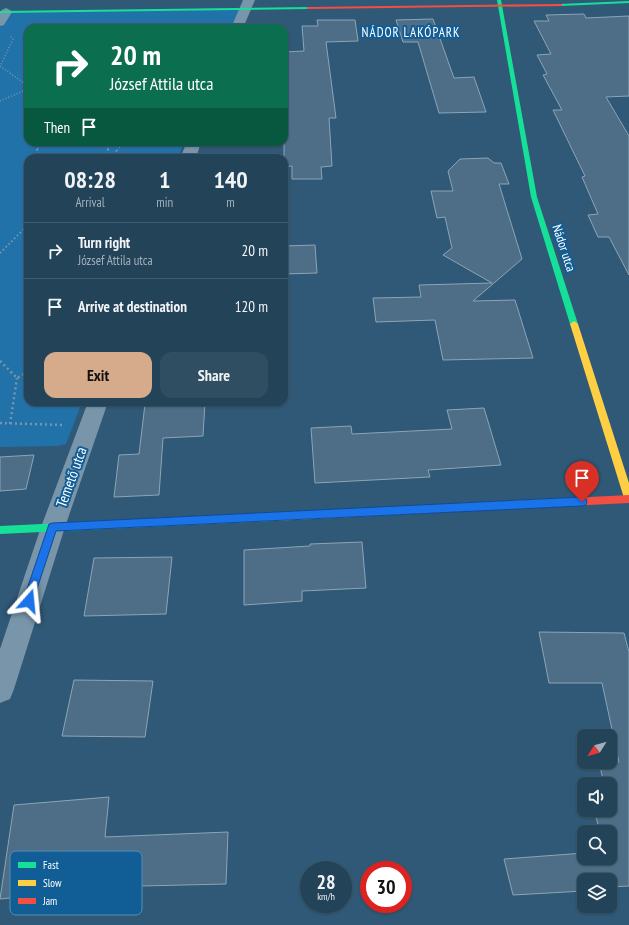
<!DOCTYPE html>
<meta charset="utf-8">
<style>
:root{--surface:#234359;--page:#2f4e62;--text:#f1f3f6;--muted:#a3b0ba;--line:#405c6f;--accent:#d6ab8b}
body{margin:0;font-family:"PT Sans Narrow",sans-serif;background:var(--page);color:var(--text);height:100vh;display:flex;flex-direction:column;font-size:15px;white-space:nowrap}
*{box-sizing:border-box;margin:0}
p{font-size:13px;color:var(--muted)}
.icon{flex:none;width:22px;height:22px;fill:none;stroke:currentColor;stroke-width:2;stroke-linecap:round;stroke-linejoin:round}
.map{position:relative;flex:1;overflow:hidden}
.side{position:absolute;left:24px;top:154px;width:264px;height:252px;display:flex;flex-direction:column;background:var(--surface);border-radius:12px;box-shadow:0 1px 3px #0004,0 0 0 1px var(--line)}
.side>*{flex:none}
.top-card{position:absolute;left:24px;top:24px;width:264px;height:122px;border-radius:12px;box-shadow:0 1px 3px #0004,0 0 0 1px var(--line);background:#0b6e4f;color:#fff;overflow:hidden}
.needle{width:26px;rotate:233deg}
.buttons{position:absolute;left:577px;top:729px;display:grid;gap:8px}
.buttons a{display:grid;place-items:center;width:40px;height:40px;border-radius:8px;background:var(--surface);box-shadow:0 1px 3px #0004,0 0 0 1px var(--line);font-size:20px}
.speed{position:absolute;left:300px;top:861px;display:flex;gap:8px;font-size:20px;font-weight:700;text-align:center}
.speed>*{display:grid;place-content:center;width:52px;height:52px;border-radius:50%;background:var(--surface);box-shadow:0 1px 3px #0004,0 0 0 1px var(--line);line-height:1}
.speed small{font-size:10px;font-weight:400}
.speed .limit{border:6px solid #d22;background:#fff;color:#111}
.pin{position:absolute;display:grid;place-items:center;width:34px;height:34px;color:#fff;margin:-41px -17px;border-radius:50% 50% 50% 0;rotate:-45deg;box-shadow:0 0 4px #0007}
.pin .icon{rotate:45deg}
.me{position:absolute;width:44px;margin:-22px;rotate:18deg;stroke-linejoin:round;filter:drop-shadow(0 0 3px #0008)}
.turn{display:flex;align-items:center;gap:14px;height:84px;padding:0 20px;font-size:18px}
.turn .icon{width:52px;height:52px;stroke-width:2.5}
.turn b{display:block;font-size:28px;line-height:34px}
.then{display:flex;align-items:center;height:38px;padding:0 20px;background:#0003;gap:8px;font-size:15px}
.eta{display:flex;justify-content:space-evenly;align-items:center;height:68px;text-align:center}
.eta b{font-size:24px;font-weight:700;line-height:28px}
.button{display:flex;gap:8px;margin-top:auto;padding:8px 20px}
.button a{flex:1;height:46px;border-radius:12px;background:var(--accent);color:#111;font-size:16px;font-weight:700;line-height:46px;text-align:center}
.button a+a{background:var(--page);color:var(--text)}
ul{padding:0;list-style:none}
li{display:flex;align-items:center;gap:12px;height:56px;padding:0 20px;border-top:1px solid var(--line)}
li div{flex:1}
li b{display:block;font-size:15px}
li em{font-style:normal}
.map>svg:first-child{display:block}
.green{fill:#2272aa}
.building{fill:#4d6e86;stroke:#8ca5b7}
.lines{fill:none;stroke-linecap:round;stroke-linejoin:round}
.path-far2{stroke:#7895a9;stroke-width:1.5;stroke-dasharray:1 2;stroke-linecap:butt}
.path-far1{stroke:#7895a9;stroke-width:2;stroke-dasharray:1.5 2.5;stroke-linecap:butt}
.path{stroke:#7895a9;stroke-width:2.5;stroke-dasharray:2 3;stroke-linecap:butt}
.street{fill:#7895a9;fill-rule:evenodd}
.fast{fill:#16e098;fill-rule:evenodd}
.slow{fill:#ffcf43;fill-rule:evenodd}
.jam{fill:#f24e42;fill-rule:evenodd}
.route{fill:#1a73e8;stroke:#114b97}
.labels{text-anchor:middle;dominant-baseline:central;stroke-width:4;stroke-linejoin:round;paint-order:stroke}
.far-neighbourhood-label{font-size:13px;letter-spacing:1px;fill:#fff;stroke:#115d95}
.far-street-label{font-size:13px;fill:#fff;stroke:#115d95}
.street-label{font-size:15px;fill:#fff;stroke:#115d95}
.key{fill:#115d95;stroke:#588eb5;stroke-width:1}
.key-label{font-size:11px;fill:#fff}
</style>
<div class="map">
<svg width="629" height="925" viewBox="0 0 629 925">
<rect width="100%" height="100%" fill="#2f5977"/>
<!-- green -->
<path class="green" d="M245 8 235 28H28V142H184L178 158H28V402H82L66 444 57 446 0 447V22L6 12Z"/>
<!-- building -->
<path class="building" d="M584 14 586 18 629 16V96L606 97 629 136V275L609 237H598L588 215 598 214 582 177 585 176 553 110H562L543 75 547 74 537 55 551 54 534 21H549L546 15Z
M433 19 454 78 474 77 486 112 439 113 418 42H403L396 20Z
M317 20H355L358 41 326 42 336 118H329L332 166 321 167 322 179H292V166L284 167V52L304 51 302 26H318Z
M488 158 494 163H501L509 184H499L522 259 473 301 515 300 533 358 443 360 435 320 376 322 373 298 421 297 419 285 492 283 443 255 452 248 445 217 437 218 431 191H453L448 171 460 159Z
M315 245 317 273 284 274V246Z
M205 402 203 436 163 438 159 495 114 497 119 455 139 454 145 404Z
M484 408 501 465 428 470 430 477 315 483 311 428 351 426 352 434 452 429 447 410Z
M34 455 26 489 0 491V457Z
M362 542 366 588 302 591V601L244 605V550L310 546V544Z
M172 557 166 614 84 616 94 558Z
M539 632 624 633 629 652V886L610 887V880H584V891L513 895 504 859 584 853V858H610V832H600L594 810H610V784H604L599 762H619L602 683H549Z
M74 680 153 681 145 737 62 736Z
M109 797 105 837 228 832 226 884 100 887V889L0 899 14 805Z"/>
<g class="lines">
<!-- path-far2 -->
<path class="path-far2" d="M0 66 28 86
M0 67 13 39 10 36
M0 101 28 89
M37 142 38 150
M107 142 108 150
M117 150 124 142"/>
<!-- path-far1 -->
<path class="path-far1" d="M37 149 38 158
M108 149 109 158
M111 158 118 149
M0 253 28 225"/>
<!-- path -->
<path class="path" d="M0 361 17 378 28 372
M0 423 63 425
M10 424 17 378"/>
<!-- street -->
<path class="street" d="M243 0H255L243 28H231Z
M6 8 10 10 12 12 4 25 0 26V12L2 10Z
M187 142H201L196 158H180Z
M88 402H108L65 527 14 689 10 699 0 703V649L41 527Z"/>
<!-- fast -->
<path class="fast" d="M497 0H501L537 197 578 324 574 327 570 324 531 197Z
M629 1V3L560 6 558 5 560 4Z
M310 7V8L308 9 0 13V11Z
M273 513 276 514 278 517 276 520 273 521 0 534V526Z"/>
<!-- slow -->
<path class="slow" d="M574 321 578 324 629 483V502L626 501 624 498 570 324Z
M569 498 572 499 574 502 572 505 569 506 273 521 270 520 268 517 270 514 273 513Z"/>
<!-- jam -->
<path class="jam" d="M560 4H562V6L308 9 306 8 308 7Z
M629 495V503L569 506 566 505 564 502 566 499 569 498Z"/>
</g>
<!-- route -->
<path class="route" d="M582 497 586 499 587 502 586 505 582 506 56 531 32 604 29 606 25 604 23 601 48 527 49 524 53 523Z"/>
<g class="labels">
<!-- far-neighbourhood labels -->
<g class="far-neighbourhood-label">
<text x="411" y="32">NÁDOR LAKÓPARK</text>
</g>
<!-- far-street labels -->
<g class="far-street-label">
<text transform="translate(564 248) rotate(72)">Nádor utca</text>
</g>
<!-- street labels -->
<g class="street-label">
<text transform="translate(71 477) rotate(-70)">Temető utca</text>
</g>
</g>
<!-- legend -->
<rect x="10" y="851" width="132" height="64" rx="6" class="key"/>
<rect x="18" y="862" width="18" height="6" fill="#16e098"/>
<rect x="18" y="880" width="18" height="6" fill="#ffcf43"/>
<rect x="18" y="898" width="18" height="6" fill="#f24e42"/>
<g class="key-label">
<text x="43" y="869">Fast</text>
<text x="43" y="887">Slow</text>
<text x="43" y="905">Jam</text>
</g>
</svg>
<div class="buttons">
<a><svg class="needle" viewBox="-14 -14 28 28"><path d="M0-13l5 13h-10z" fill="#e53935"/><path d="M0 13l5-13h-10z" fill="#a3b0ba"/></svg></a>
<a><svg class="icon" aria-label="sound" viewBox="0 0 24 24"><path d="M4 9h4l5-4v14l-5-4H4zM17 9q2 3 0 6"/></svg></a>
<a><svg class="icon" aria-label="search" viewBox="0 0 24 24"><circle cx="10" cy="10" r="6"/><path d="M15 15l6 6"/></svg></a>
<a><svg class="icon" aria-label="layers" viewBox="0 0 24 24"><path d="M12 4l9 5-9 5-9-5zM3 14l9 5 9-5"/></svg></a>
</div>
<div class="speed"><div>28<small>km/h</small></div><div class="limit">30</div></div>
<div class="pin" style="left:582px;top:502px;background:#d93025"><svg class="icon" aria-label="arrive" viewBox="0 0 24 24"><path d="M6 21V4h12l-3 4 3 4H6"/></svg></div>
<svg class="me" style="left:29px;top:601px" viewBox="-20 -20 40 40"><path d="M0-17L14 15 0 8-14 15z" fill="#1a73e8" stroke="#fff" stroke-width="4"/></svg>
<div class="top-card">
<div class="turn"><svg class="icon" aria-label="right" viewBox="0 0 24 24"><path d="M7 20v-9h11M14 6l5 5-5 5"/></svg><div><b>20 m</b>József Attila utca</div></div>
<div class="then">Then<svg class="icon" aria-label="arrive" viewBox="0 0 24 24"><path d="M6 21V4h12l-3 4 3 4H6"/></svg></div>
</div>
<section class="side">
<div class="eta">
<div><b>08:28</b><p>Arrival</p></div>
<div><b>1</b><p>min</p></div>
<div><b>140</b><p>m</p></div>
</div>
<ul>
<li><svg class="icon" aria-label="right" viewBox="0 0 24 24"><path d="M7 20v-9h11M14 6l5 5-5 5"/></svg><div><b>Turn right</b><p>József Attila utca</p></div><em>20 m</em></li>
<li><svg class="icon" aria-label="arrive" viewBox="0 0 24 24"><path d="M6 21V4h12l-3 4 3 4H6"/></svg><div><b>Arrive at destination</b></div><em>120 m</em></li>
</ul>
<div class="button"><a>Exit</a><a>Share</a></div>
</section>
</div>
